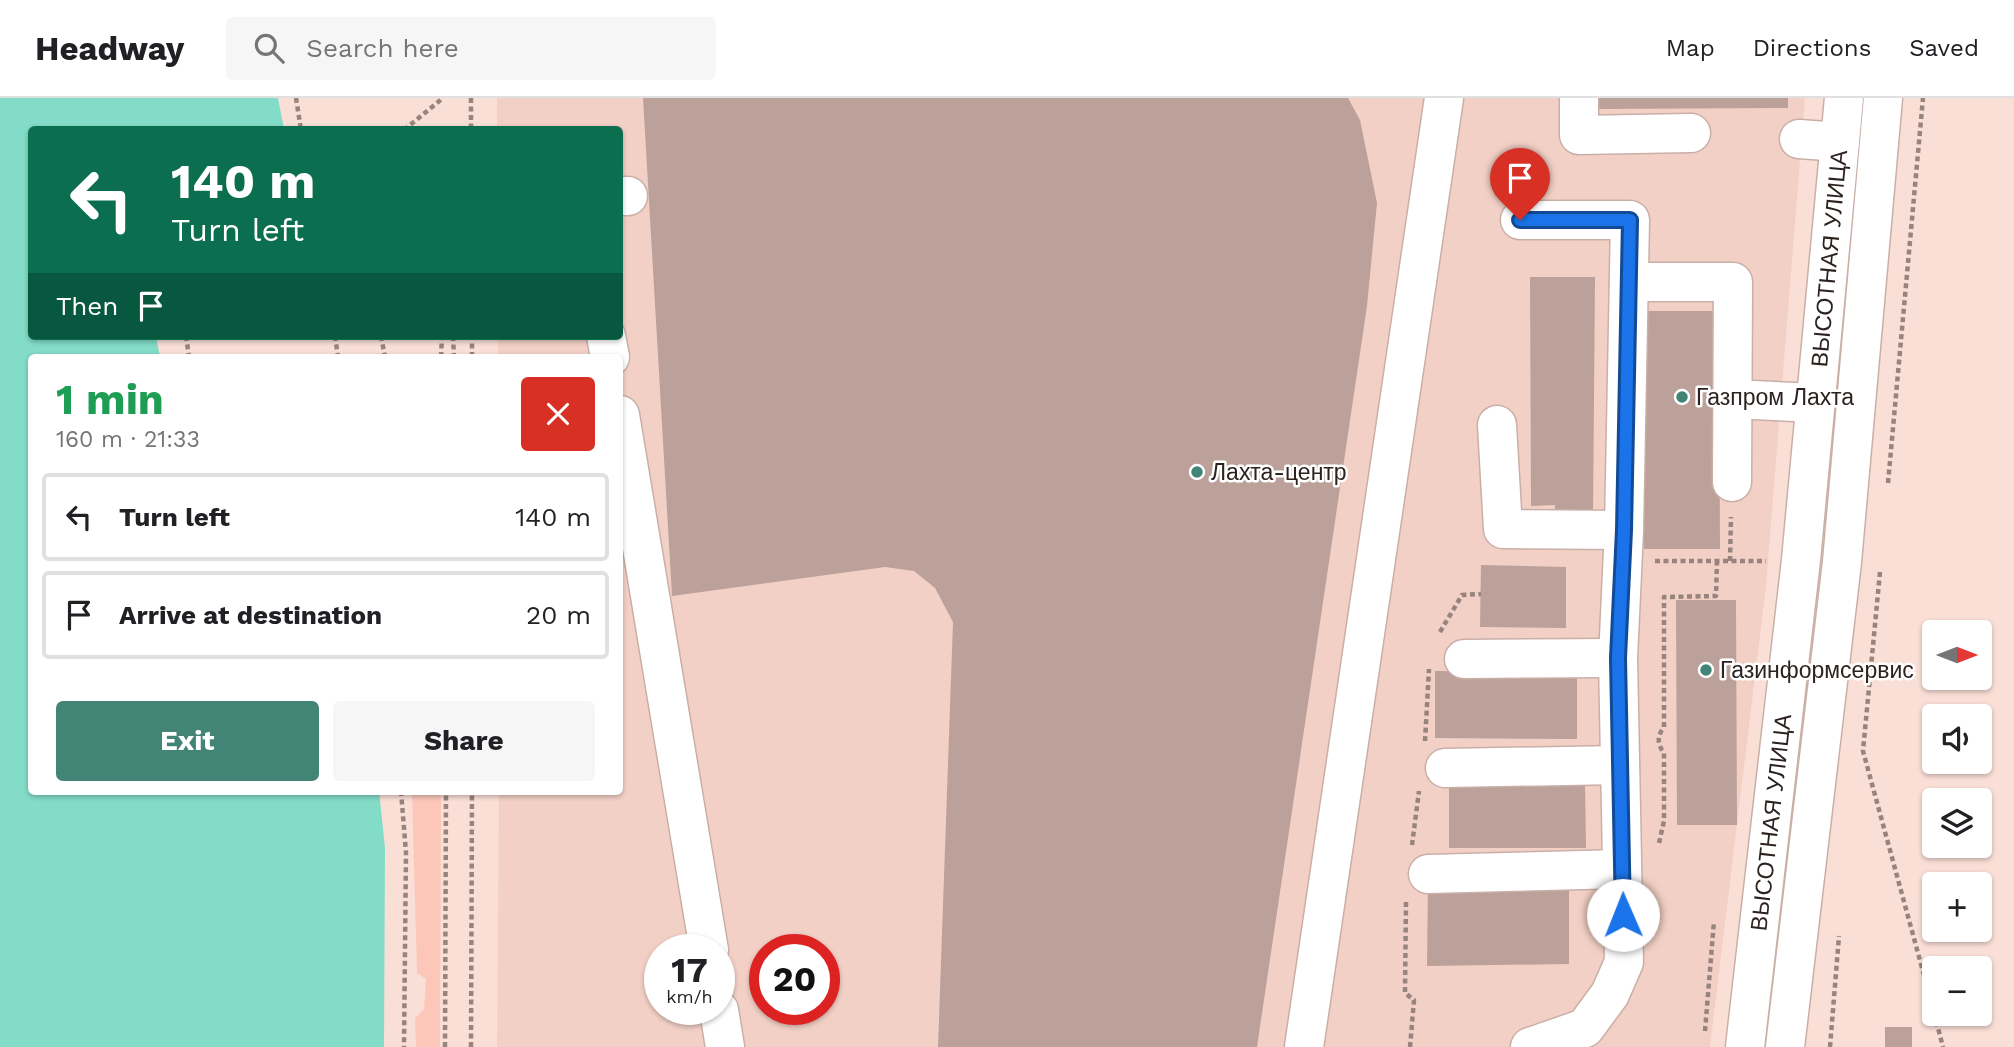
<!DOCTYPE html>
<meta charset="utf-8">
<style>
:root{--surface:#fff;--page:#f6f6f6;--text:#202124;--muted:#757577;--line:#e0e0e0;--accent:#428577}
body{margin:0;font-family:"Work Sans",sans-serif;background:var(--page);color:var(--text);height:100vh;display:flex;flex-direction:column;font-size:26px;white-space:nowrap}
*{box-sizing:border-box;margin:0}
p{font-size:23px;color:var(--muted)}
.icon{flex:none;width:38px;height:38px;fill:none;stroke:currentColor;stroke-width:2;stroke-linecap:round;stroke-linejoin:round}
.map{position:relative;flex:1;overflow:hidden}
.drawer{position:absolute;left:28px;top:256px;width:595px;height:441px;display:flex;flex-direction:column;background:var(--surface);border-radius:7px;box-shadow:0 2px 5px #0004}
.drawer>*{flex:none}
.banner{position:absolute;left:28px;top:28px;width:595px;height:214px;border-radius:7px;box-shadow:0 2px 5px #0004;background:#0b6e4f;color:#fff;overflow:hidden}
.needle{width:46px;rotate:90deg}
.buttons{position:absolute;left:1922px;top:522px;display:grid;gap:14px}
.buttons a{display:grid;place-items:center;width:70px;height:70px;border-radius:7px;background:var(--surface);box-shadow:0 2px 5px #0004;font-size:35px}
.speed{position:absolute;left:644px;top:836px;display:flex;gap:14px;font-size:35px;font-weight:700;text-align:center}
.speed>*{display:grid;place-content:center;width:91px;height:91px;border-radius:50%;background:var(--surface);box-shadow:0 2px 5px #0004;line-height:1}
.speed small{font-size:18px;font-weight:400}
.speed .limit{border:10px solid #d22;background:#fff;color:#111}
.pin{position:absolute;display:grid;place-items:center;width:60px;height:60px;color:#fff;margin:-72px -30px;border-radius:50% 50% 50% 0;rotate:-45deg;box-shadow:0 0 7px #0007}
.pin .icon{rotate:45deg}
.me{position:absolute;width:77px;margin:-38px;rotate:359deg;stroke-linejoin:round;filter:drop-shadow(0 0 5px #0008)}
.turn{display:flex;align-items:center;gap:24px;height:147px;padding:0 28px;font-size:32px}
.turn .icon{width:91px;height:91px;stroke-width:2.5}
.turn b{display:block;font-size:49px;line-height:60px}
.then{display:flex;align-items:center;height:66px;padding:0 28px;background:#0003;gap:14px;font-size:26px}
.round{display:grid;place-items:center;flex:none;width:74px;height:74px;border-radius:7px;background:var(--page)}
.summary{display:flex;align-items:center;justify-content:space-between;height:119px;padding:0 28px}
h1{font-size:42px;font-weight:700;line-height:52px;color:#1e9e55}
.action{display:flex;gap:14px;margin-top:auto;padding:14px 28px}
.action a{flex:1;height:80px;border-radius:7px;background:var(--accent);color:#fff;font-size:28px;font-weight:700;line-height:80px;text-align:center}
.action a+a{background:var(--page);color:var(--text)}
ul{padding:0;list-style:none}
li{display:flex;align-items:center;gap:21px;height:88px;margin:0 14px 10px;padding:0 14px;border:4px solid var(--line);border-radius:7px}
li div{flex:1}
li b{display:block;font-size:26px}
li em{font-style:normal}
header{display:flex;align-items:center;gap:42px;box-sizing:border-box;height:98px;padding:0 35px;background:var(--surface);border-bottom:2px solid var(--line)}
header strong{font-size:33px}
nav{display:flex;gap:38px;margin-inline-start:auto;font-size:24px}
.search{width:490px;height:63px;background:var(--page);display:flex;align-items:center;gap:18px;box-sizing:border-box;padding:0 24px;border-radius:7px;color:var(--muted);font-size:26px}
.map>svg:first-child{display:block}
.built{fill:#f3d0c6;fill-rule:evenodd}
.green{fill:#fcc7b9}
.water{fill:#83dcc8}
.building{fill:#bba19a}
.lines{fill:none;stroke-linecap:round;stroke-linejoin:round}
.minor-casing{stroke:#caafa8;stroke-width:41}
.path{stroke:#97847e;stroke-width:4.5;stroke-dasharray:5 3.5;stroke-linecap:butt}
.minor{stroke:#fff;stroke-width:38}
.route-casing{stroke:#114b97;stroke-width:18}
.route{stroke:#1a73e8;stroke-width:12}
.poi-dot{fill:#428577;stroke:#fff;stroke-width:2.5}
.labels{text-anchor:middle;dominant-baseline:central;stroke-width:5;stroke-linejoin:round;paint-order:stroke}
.street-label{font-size:23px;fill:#2c221f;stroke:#fff}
.poi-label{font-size:23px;fill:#2c221f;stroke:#fff;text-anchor:start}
</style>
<header>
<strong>Headway</strong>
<div class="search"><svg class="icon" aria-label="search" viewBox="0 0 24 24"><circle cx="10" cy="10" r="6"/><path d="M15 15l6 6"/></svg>Search here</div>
<nav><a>Map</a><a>Directions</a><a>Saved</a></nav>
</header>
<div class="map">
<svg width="2014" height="949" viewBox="0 0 2014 949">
<rect width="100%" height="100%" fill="#fadfd7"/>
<!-- built -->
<path class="built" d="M497 0H1805L1766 488 1710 949H497L499 693H620V259H498V238H620V32L497 31ZM660 852H719V912H660ZM765 852H824V912H765Z"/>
<!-- green -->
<path class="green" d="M412 693H441L440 949H416L415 920 424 911 426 881 417 875Z"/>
<!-- water -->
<path class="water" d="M0 0H278L284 31 32 32V238H156L160 259H32V693H379L385 750 384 949H0Z"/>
<!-- building -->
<path class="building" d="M643 0H1348L1360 22 1377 105 1367 208 1257 949H938L953 524 935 490 914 473 885 469 672 498Z
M1598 0H1788V10L1598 11Z
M1530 179H1595L1593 419 1555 418V407L1531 408Z
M1643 213H1719L1720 451H1644Z
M1481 467 1566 469V530L1480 529Z
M1676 502H1736L1737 727H1677Z
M1435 573 1577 574V641L1435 640Z
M1449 685H1585L1586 750H1449Z
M1569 780V866L1427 868 1428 783Z
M1885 929H1912V949H1885Z"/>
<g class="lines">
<defs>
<g id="minor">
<path d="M1579 0V37L1691 35"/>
<path d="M1799 41 1840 44"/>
<path d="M620 98H628"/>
<path d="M1520 122H1630L1624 432 1618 560 1624 864 1610 896 1585 930 1530 949"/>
<path d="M1629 184H1733L1732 384"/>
<path d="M606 238 610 259"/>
<path d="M1732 301 1816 305"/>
<path d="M620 317 709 852"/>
<path d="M1497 327 1503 431 1624 432"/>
<path d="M1464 561 1618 560"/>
<path d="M1445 670 1620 667"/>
<path d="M1428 776 1622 771"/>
<path d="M719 912 725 949"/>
<path d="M1304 949 1444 0"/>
<path id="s1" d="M1745 949 1801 462 1844 0"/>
<path d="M1785 949 1842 464 1883 0"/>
</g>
</defs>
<!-- minor casing -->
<use href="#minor" class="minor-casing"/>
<!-- path -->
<path class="path" d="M296 0 301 32
M471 0V32
M404 32 443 0
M186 238 189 259
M335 238 338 259
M381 238 385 259
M453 238 454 259
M441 259 442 238
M472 259V238
M1888 385 1923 0
M1655 463H1766
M1730 463 1731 419
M1880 474 1863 653 1934 914
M1440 534 1462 497 1481 496
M1425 643 1429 571
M401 693 406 755 404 949
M1659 745 1664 723V655C1657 646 1657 638 1664 629V499L1716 498 1717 463
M1412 747 1419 693
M1406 804 1405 895 1414 902 1410 949
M1934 915 1943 949
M1705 933 1714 823
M445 949 446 693
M471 949 472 693
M1830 949 1839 838"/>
<!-- minor -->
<use href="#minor" class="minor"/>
</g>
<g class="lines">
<defs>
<path id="route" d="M1520 122H1630L1624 432 1618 560 1623 817"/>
</defs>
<!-- route casing -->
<use href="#route" class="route-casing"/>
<!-- route -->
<use href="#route" class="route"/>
</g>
<!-- markers -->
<g class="poi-dot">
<circle cx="1682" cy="299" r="7"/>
<circle cx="1197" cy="374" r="7"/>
<circle cx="1706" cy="572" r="7"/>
</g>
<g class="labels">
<!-- street labels -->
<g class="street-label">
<text stroke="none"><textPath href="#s1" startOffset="793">ВЫСОТНАЯ УЛИЦА</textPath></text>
<text stroke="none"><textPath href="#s1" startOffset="226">ВЫСОТНАЯ УЛИЦА</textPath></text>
</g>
<!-- poi labels -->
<g class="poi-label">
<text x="1696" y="299">Газпром Лахта</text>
<text x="1211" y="374">Лахта-центр</text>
<text x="1720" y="572">Газинформсервис</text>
</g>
</g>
</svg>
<div class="buttons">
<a><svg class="needle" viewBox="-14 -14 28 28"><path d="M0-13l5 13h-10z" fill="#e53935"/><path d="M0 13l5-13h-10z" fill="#757577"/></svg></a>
<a><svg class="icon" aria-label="sound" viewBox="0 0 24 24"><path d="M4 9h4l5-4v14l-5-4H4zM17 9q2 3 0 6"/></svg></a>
<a><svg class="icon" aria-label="layers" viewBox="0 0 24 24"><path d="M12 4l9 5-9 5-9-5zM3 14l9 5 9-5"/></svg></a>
<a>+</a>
<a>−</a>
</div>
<div class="speed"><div>17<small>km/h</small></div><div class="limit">20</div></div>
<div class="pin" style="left:1520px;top:122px;background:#d93025"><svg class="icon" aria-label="arrive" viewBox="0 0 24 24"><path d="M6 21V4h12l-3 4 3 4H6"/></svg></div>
<svg class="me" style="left:1623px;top:817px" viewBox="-20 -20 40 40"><circle r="19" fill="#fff"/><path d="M0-13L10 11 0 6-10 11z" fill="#1a73e8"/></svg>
<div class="banner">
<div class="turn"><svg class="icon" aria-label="left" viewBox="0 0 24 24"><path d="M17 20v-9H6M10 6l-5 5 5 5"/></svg><div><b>140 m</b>Turn left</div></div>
<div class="then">Then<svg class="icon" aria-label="arrive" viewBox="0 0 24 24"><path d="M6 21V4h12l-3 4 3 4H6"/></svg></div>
</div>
<section class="drawer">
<div class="summary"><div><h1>1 min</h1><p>160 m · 21:33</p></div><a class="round" style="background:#d93025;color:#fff"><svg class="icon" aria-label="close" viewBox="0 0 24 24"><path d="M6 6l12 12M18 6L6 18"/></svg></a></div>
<ul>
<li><svg class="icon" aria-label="left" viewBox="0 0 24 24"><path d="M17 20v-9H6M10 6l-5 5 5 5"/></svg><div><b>Turn left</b></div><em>140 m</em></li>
<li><svg class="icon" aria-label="arrive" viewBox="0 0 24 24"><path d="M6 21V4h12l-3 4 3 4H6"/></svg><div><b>Arrive at destination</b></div><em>20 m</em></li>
</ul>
<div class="action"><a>Exit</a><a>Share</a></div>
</section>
</div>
